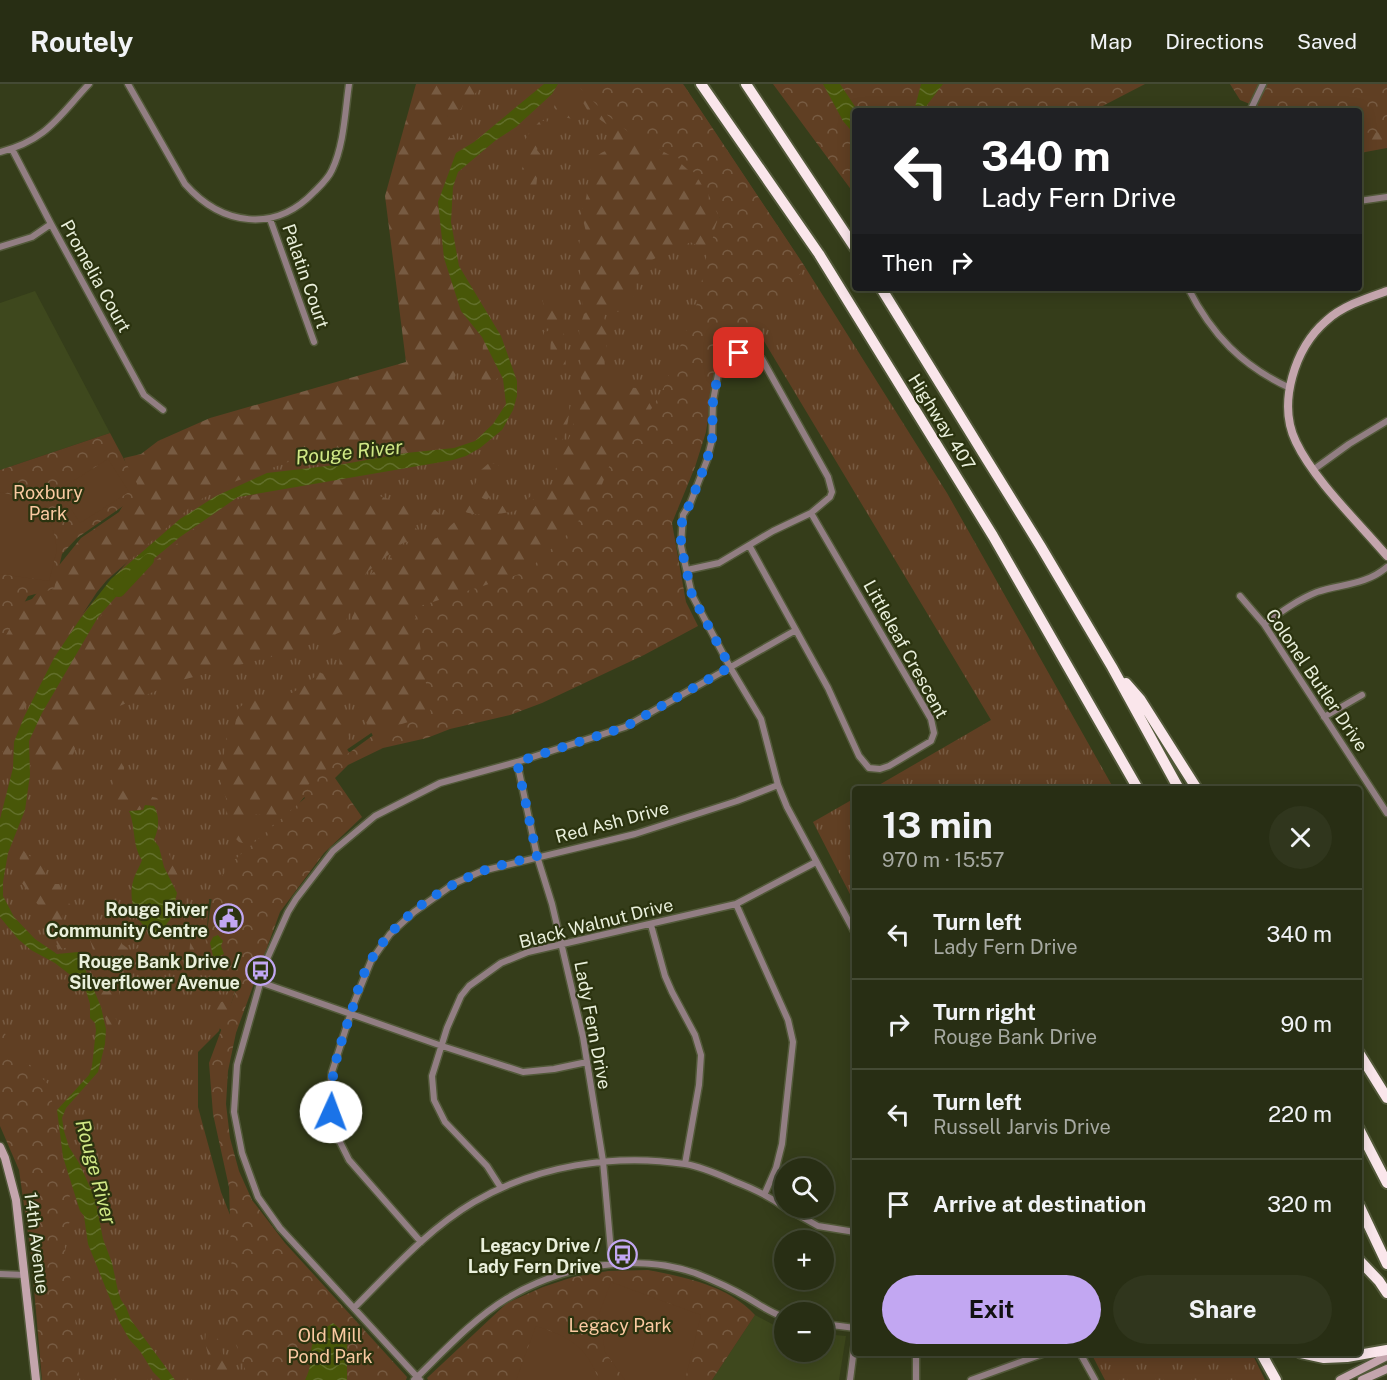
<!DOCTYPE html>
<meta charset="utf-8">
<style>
:root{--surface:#282e14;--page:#30361d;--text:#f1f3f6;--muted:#a5a8a0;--line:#444a34;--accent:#c2a7f2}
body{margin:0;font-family:"Public Sans",sans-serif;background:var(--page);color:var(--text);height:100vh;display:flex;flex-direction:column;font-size:22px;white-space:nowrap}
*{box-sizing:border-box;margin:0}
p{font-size:20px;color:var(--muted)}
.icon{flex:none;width:33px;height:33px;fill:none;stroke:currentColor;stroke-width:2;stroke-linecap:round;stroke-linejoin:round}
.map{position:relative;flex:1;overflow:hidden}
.sheet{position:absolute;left:852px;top:702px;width:510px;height:570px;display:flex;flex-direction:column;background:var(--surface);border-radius:6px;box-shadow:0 3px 15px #0003,0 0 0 2px var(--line)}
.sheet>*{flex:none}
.banner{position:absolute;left:852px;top:24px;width:510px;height:183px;border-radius:6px;box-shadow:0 3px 15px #0003,0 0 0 2px var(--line);background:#202124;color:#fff;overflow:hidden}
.buttons{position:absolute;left:774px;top:1074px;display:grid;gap:12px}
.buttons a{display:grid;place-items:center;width:60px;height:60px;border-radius:50%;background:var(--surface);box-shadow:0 3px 15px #0003,0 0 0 2px var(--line);font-size:30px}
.pin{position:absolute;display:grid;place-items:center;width:51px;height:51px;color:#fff;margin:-26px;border-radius:12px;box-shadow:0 3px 9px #0006}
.me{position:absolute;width:66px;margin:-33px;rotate:2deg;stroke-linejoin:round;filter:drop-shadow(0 0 4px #0008)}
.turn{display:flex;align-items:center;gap:21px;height:126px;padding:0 30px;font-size:27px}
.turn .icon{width:78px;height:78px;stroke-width:2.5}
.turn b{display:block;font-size:42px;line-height:51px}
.then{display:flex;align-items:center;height:57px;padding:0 30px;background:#0003;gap:12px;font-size:22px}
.round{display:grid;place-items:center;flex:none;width:63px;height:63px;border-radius:32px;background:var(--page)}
.head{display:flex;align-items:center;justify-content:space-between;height:102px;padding:0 30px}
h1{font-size:36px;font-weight:700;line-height:45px}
.cta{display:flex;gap:12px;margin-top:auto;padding:12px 30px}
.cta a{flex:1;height:69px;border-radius:36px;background:var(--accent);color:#111;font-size:24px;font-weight:700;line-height:69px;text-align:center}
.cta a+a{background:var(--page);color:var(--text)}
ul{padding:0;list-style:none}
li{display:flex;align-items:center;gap:18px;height:90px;padding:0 30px;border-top:2px solid var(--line)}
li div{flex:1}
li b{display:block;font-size:22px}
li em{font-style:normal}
header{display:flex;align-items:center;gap:36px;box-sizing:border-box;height:84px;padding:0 30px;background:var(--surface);border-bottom:2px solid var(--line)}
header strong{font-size:28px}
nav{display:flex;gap:33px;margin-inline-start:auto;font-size:21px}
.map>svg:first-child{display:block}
.built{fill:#3e481d}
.grass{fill:url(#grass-tufts)}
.forest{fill:url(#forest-firs)}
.park{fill:url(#park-crowns)}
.pitch{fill:#603f23}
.water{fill:url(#water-waves)}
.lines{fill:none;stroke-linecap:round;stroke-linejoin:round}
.river{stroke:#485708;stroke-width:12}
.street-casing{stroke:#525939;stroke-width:9}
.secondary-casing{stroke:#525939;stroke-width:11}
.highway-casing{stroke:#525939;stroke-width:14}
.street{stroke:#927e83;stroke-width:6}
.secondary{stroke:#c4a5ad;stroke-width:8}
.highway{stroke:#fae6eb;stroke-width:10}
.route{stroke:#1a73e8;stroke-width:10;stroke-dasharray:0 18}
.labels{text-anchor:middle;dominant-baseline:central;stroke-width:4.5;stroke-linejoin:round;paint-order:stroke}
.street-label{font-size:18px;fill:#e9efdb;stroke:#2b330f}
.park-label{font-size:18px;fill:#fac9a1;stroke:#2b330f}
.poi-label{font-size:18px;font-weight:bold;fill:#e9efdb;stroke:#2b330f;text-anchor:end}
.water-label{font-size:20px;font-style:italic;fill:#d0e885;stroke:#2b330f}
</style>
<header>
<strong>Routely</strong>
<nav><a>Map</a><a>Directions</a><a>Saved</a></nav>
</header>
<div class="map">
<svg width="1387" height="1296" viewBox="0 0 1387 1296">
<defs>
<pattern id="grass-tufts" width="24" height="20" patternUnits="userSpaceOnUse" patternTransform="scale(1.5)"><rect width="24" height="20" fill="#603f23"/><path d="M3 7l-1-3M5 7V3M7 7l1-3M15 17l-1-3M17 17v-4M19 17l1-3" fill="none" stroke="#775b42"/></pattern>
<pattern id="forest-firs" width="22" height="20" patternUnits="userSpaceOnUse" patternTransform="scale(1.5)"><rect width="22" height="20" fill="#603f23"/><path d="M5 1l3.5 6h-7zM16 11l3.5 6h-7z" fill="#775b42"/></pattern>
<pattern id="park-crowns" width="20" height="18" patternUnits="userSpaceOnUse" patternTransform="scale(1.5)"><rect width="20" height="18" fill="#603f23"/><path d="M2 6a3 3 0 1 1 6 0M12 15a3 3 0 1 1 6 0" fill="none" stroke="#775b42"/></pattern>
<pattern id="water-waves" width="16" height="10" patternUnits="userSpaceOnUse" patternTransform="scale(1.5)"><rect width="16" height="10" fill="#485708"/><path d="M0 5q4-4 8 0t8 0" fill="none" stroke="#626f2b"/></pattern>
</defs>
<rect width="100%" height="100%" fill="#353d1a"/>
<!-- built -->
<path class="built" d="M35 207 110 349 0 386V219Z
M755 1231 774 1241 784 1244V1268H824V1250L846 1252 839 1296H712Z"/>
<!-- grass -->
<path class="grass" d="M456 0H597L702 89 723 142 674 322 380 643 333 675 226 816 209 815 205 874 236 888 219 947 198 968V1023L221 1108 258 1202 260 1296H62L56 1228 0 993V608L29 592 180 417 257 378 409 356 435 188 429 100Z
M683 0 805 183 947 409 1114 705H872L991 636 758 247 738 251 755 156Z
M855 714V820L813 738Z
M1091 1269H1252L1265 1296H1105Z"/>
<!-- forest -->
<path class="forest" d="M416 0H480C479 7 471 15 465 17L461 25 454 26 448 31 447 39 450 54H455L457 61 450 71 438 133 439 167 446 189 487 257 500 289 499 293 488 302 481 304 483 260 475 258 469 260 466 273 462 274 444 322 436 357 428 365 387 372 385 362 299 374 231 399 196 418 107 496 97 508 47 585 9 651 12 654 8 659 11 664V676L3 672V667H0V514L12 522 32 515 81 454 119 428 133 405 124 374 141 370 158 357 210 334 406 278 385 112Z
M572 0H587L635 42 653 62 675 74 699 96 708 112 707 122 718 135 708 163 699 162 690 158C675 170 656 168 642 185 634 195 637 201 634 211 631 218 623 224 618 228L605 224C602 233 607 240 607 248 608 276 596 280 618 303L637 304 644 310 654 327 655 437 690 542 376 658 356 618V614L358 612 356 606 349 610 339 590 340 563 370 491 405 462 437 454 460 433C498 433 538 441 554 394 556 387 556 379 559 372 562 365 567 359 570 352 575 340 572 327 584 319L582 316 579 245 584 230 592 224 583 222 581 212 579 161 580 154 586 148 581 127C594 111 580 68 612 66L613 58 609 42 588 27Z
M567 16 575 19 573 35 558 32 560 41 535 56 539 62 537 66 541 71 536 77 538 84 536 105 533 107C527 105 524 102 522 96L524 93C520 87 522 82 527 78L521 69C524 54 529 49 539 38L541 36 547 38 550 33 557 28 554 23 556 18Z
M1387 26V64L1360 69 1359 27Z
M547 210 556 216 557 223 563 231 566 285 562 289C552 277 549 272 551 257L544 253V248L548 247 552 242 545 237 546 229 541 211Z
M562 314H569C571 338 564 358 551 376 548 365 552 363 556 353 559 344 560 327 560 318Z
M489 379 498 380 502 388 493 408 487 416 482 414 473 405 481 386Z
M352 393 369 409 389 415 398 424 402 423 409 414H413L417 419 424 420 425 423 435 426 442 432 441 434C429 435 422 430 415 443L419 448 439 447 435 451 403 459 367 488 341 548 290 568 182 596 93 633 81 648 68 685 58 698V692L46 691 39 680 29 677 28 653 47 610 112 516 131 495 170 466 209 431 225 419 293 400Z
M540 401 544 402C531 423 515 430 491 430 481 431 472 431 463 427L467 415 473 412 479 417 478 422 480 425H488L498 418 505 424C522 423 531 413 540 401Z
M319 588 333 594 345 613 337 619 334 629 349 653 345 660 348 667 353 671 273 740 266 741 263 731 250 730 245 751 246 754 255 756 250 761 239 758 235 754 226 725V714L217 687 223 675 227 650 234 646 238 625C251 611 266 615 283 612 295 609 311 598 319 588Z
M120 677 124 683V695L135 709 157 714 164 724 167 765 180 797 173 802 164 783 159 763 155 756C159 745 161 733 156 722L148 720 140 726H129L125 719 117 724 112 717C113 706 112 686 116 678Z
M18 760C21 762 23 765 25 768 34 778 46 776 47 796L53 800H60L66 815 71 822C60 828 62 835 64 847L69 849 76 845 77 853 71 863 59 865 50 841 40 829 38 821 16 791 20 776 17 764Z
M185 808C187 825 189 846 169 849 161 850 167 851 160 848L173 833 176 810Z
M207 833 205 844 242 885 223 947 214 940 216 916 221 918 225 917 231 901 219 889 214 892 200 891C199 888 197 886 195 883 182 862 195 847 207 833Z
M111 847 121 850 122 860 130 866 150 862 147 877C136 883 123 889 120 903 118 909 121 916 119 922L113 919 112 927 118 939 115 949 108 946C104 921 80 887 93 866L90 856 97 853 101 848Z
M206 1246 218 1255 232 1296H214L205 1258Z"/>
<!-- park -->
<path class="park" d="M578 0H683L805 183 758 247 738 251 716 282 706 348 695 383 672 439 686 518 698 542 644 571 542 619 510 631 450 645 427 654 383 664 348 681 335 694 362 733 324 769 280 828 236 949 228 987 226 1020 230 1054 239 1087 252 1116 285 1159 407 1293 406 1296H249L227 1236 232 1196 229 1103 213 1030 209 979 236 906 203 875 213 806 231 779 305 714 300 708 328 684 379 647 431 631 414 524 526 488 572 446 599 408 616 365 639 346 664 303 698 217 707 169 720 135 701 95 675 71 636 54 606 30 580 4Z
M773 0H1145L1093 27H855V111Z
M1230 0H1387V48L1359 49V27H1267L1240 16Z
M110 349 142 409 77 454 62 470 54 505 28 512 0 562V386Z
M0 937 11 964 49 1001 70 1114 71 1135 63 1153 74 1215 79 1296H42L31 1171 19 1086 0 1042Z
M648 1186C685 1193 729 1202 755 1231L712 1296H428L427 1294 507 1219 543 1203 573 1193 608 1187Z"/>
<!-- pitch -->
<path class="pitch" d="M108 375 129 408 80 439 59 406Z
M0 408 34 416 46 427 54 449 57 466 49 497 0 490Z
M611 1198 701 1231 685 1296H625L605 1268 599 1230Z
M536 1242C570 1253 586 1262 599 1296H516Z"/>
<!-- water -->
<path class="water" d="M544 0H558L552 10 516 43 496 56 458 88 453 103 451 138 459 182 501 252 517 297V312L513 326 502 346 480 364 466 372 453 376 238 413 180 453 138 488 98 533 42 629 29 657 30 691 25 726 8 769 3 798V812L14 833 35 855 57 870 78 868 101 923 106 945 105 960 98 988 66 1024 62 1034 64 1047 69 1063 79 1079 95 1114 103 1155 112 1179 118 1207 121 1216 126 1223 131 1236 175 1296H161L153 1288 140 1267 129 1255 119 1237 88 1160 84 1132 80 1127 63 1073 57 1026 89 991 92 982 96 946 95 939 90 934V920L86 907 78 897 55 879 31 866 18 855 0 833V735L13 684 14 658 24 633 54 574 80 535 111 495 180 435 216 412 267 389 344 380 406 369 454 364 475 357 493 340 506 320 503 295 482 253 461 227 444 174 438 118 456 69 474 58Z
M823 0H840L858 27H855V51L843 37Z
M921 0H943L927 21V27H914Z
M145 721 154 722C160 733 159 744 154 756L159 763 164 783 177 809 171 834 163 845 155 849C135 841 127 814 134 794 136 788 140 782 142 776 132 761 136 744 129 727L143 726Z
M218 851 223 857 221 862 224 870 218 873 213 872 210 859 213 853Z
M333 1239 344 1248 347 1260V1296H305C318 1273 299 1259 333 1239Z"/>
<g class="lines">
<!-- river -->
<path class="river" d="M119 507 148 476"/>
<defs>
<path id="street" d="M128 0 185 100C222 142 275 149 314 108 321 101 328 95 332 86 344 61 345 28 349 0
M1250 27 1263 0
M12 65 51 140 144 311 163 326
M0 68C47 56 58 33 89 0
M1359 117 1387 113
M270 135 314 258
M0 163 32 153 51 140
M1188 204C1212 251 1242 282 1290 304
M1313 386 1349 360 1387 337
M750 463 828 604 859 672 869 684 880 685 889 682 931 657 934 649 931 635 811 429
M687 486 719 479 773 447 811 429 830 413 832 408 828 393 762 275 757 270 749 268 739 269 729 274 718 290 713 317 712 356 707 376 690 420 683 431 681 462 692 511 730 583 761 635 778 701 787 723 855 849
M1240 512 1264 540 1387 729
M1264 540C1281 528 1297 516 1317 508 1341 500 1366 501 1387 483
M1324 633 1362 611
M517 678 537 772 552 820 583 953 603 1077 612 1179
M736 820 788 936 793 958 782 1060 776 1084 765 1109
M651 841 665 892 672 908 695 951 701 971 699 1001 685 1080
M260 898 442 962 523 988 554 985 587 978
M501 1104 487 1082 445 1038 434 1016 432 992 447 944 461 912 469 902 501 879 528 868 736 820 816 778
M786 1124 818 1142 855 1148
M421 1158 349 1076 340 1058 331 1028 330 1009 332 988 354 919 371 877 390 850 414 828 455 799 482 787 635 750 737 717 778 701
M0 1190 25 1191
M355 1223C392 1186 428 1145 474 1118 536 1082 613 1069 685 1080 703 1083 720 1091 736 1098 754 1105 769 1112 784 1123
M824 1240 855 1244
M1080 1269 1095 1296
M414 1296C442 1269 473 1235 506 1215 560 1182 634 1168 695 1189 713 1196 731 1204 748 1214 760 1221 771 1229 784 1233
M420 1296 280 1144 258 1113 242 1069 234 1028 237 981 267 875 288 828 296 815 333 767 375 732 440 699 517 678 625 643 796 546
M850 1296 855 1257
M916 1296V1269
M971 1296 1045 1269"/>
<path id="secondary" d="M1387 207C1367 214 1342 222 1326 237 1295 264 1277 319 1296 358 1314 396 1359 439 1387 472
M0 1063 5 1074 16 1116 36 1296
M1340 1296 1387 1272
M1362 1296 1387 1285"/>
<path id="highway" d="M701 0 819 170 993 452 1138 705
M746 0 855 164
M881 204 1041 463 1112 583 1179 705
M1126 599 1140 615 1197 705
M1359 969 1387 1014
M1359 1045 1387 1099
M1359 1121 1387 1180
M1359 1176 1379 1197 1387 1209
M1261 1269 1276 1296
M1301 1269 1324 1274 1347 1273 1387 1266"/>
</defs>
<!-- street casing -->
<use href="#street" class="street-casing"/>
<!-- secondary casing -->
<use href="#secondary" class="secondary-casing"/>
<!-- highway casing -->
<use href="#highway" class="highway-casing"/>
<!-- street -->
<use href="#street" class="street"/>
<!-- secondary -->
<use href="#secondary" class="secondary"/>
<!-- highway -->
<use href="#highway" class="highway"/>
</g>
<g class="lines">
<!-- route -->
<path class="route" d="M331 1028C329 996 338 966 349 935 354 921 357 906 363 892 383 844 433 807 480 788 498 781 518 777 537 772L517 678 625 643 730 583 692 511 681 462V446L683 431 690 420 707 376 712 356 713 317 718 290 722 281 729 274 739 269"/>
</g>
<!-- icons -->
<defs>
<symbol id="civic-ring" viewBox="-11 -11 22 22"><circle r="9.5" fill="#2b330f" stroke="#c2a7f2" stroke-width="1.5"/><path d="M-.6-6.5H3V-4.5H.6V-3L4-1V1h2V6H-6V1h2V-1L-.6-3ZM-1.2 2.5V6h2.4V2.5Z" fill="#c2a7f2"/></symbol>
<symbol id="bus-ring" viewBox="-11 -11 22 22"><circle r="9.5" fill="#2b330f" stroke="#c2a7f2" stroke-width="1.5"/><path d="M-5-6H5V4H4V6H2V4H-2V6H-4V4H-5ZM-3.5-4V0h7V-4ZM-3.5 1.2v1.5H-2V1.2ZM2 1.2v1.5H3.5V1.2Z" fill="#c2a7f2"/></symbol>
</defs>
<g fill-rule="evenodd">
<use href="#civic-ring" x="212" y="818" width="33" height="33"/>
<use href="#bus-ring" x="244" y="870" width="33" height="33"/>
<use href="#bus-ring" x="606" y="1154" width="33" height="33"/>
</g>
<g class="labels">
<!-- street labels -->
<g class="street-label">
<text transform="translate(96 192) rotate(61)">Promelia Court</text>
<text transform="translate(306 192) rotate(71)">Palatin Court</text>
<text transform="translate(942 338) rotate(58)">Highway 407</text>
<text transform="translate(906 565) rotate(61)">Littleleaf Crescent</text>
<text transform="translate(1317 596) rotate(56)">Colonel Butler Drive</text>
<text transform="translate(612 738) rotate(-15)">Red Ash Drive</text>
<text transform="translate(596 839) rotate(-14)">Black Walnut Drive</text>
<text transform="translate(593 941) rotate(79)">Lady Fern Drive</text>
<text transform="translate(37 1159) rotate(83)">14th Avenue</text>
</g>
<!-- park labels -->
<g class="park-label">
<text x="48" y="408">Roxbury<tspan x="48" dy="21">Park</tspan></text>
<text x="620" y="1241">Legacy Park</text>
<text x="330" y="1251">Old Mill<tspan x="330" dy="21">Pond Park</tspan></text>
</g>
<!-- poi labels -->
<g class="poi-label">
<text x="208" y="825">Rouge River<tspan x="208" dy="21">Community Centre</tspan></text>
<text x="240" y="877">Rouge Bank Drive /<tspan x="240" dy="21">Silverflower Avenue</tspan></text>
<text x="601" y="1161">Legacy Drive /<tspan x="601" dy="21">Lady Fern Drive</tspan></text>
</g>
<!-- water labels -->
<g class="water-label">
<text transform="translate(349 368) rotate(-6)">Rouge River</text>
<text transform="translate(96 1088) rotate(75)">Rouge River</text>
</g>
</g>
</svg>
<div class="buttons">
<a><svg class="icon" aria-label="search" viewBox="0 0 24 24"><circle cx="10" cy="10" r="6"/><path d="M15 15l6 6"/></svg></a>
<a>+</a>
<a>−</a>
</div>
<div class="pin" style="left:739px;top:269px;background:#d93025"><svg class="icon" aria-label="arrive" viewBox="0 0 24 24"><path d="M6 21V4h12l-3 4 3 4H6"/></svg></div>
<svg class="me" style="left:331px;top:1028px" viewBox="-20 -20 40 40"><circle r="19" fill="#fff"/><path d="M0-13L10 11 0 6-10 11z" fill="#1a73e8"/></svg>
<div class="banner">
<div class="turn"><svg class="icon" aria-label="left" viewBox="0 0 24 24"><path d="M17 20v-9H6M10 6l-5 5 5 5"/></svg><div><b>340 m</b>Lady Fern Drive</div></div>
<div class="then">Then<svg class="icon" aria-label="right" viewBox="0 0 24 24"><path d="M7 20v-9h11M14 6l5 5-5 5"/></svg></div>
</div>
<section class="sheet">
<div class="head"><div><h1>13 min</h1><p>970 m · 15:57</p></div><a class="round"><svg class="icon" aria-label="close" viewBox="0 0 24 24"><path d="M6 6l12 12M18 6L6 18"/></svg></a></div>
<ul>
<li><svg class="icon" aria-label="left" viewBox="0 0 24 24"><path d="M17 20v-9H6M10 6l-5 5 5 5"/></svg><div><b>Turn left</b><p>Lady Fern Drive</p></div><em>340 m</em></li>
<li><svg class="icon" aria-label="right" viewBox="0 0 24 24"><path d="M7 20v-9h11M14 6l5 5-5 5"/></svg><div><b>Turn right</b><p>Rouge Bank Drive</p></div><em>90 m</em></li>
<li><svg class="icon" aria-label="left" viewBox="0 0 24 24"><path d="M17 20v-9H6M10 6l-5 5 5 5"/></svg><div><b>Turn left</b><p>Russell Jarvis Drive</p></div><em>220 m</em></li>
<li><svg class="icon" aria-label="arrive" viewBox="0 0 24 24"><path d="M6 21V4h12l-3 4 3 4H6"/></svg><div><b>Arrive at destination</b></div><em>320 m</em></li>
</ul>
<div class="cta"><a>Exit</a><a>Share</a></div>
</section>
</div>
